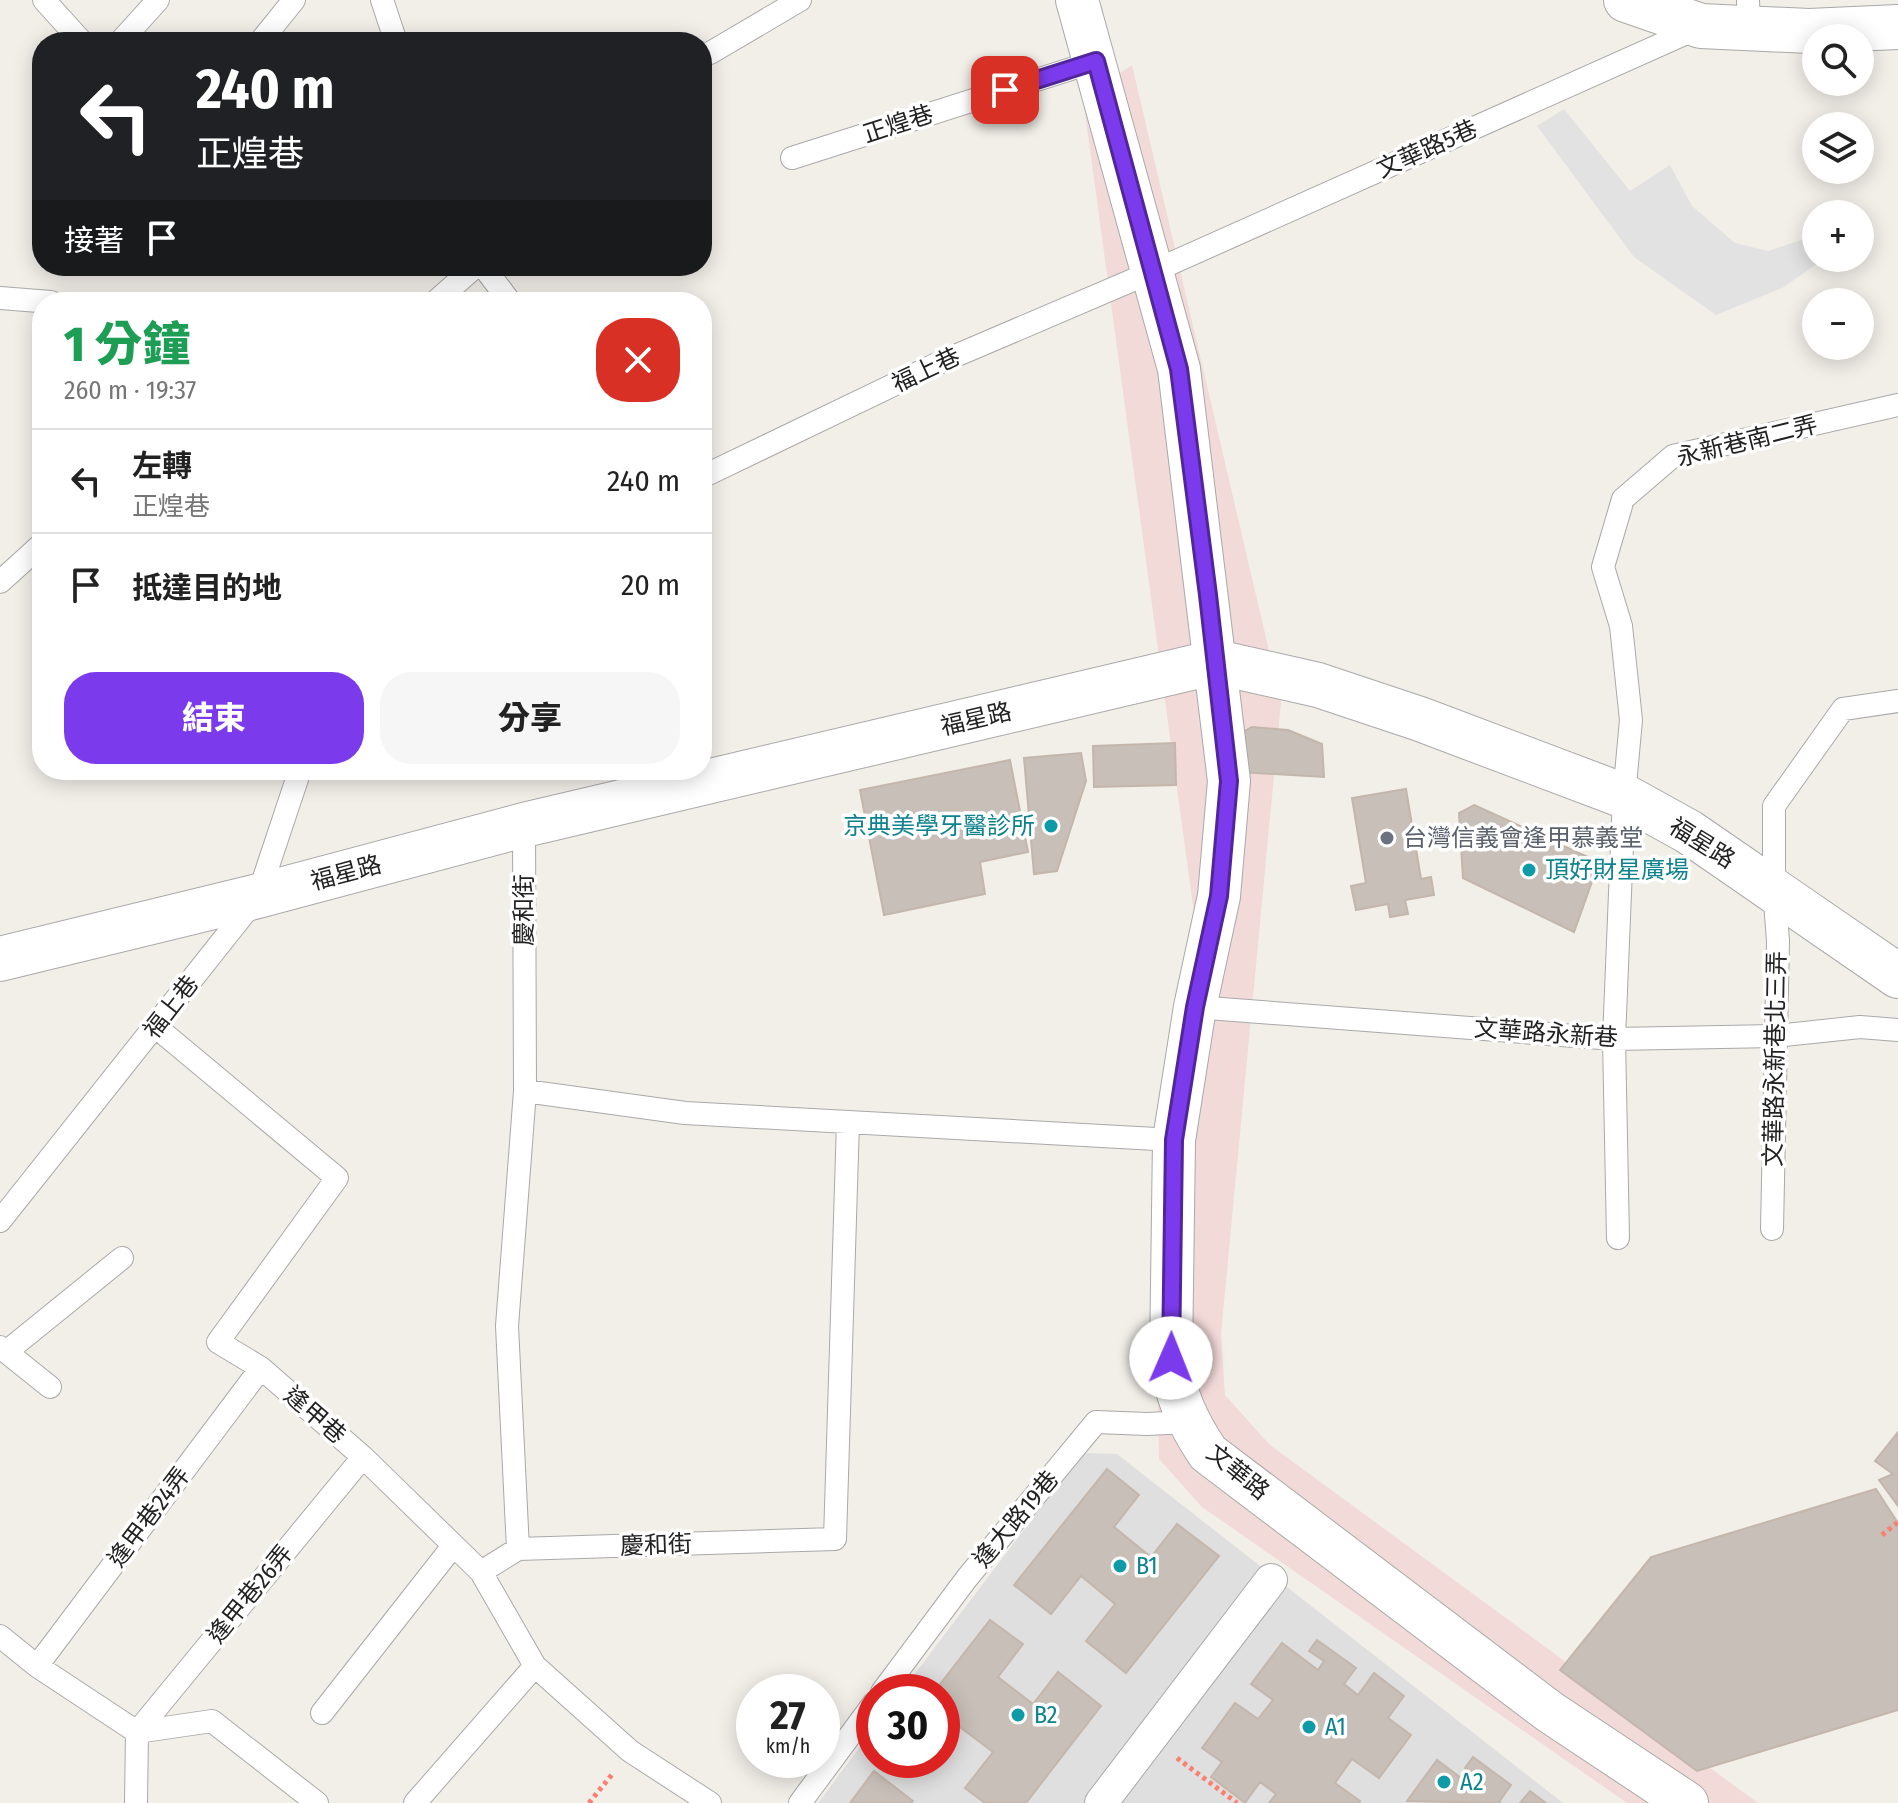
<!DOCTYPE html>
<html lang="zh-TW">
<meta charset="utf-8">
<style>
:root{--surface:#fff;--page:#f6f6f6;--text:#222;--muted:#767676;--line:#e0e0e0;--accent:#7c3aed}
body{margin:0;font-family:"Fira Sans Condensed","Noto Sans TC",sans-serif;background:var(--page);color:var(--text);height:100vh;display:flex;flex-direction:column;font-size:30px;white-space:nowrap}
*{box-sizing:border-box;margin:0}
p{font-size:26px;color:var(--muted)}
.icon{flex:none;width:44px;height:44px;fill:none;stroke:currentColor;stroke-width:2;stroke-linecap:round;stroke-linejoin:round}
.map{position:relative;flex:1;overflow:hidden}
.details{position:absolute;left:32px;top:292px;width:680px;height:488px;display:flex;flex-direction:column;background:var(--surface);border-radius:32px;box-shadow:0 4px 20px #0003}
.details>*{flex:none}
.top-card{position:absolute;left:32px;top:32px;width:680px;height:244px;border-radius:32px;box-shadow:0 4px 20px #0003;background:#202124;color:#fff;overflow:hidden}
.buttons{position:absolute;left:1802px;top:24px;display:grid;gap:16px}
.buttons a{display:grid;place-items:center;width:72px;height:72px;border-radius:50%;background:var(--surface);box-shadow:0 4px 20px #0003;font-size:40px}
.speed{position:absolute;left:736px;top:1674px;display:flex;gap:16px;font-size:40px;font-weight:700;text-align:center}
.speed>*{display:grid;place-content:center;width:104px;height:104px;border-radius:50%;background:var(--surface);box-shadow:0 4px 20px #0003;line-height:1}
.speed small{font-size:20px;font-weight:400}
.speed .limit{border:12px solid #d22;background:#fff;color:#111}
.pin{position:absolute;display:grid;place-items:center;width:68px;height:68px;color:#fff;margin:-34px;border-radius:16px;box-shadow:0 4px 12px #0006}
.me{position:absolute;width:88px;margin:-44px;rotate:1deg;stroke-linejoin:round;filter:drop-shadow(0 0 6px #0008)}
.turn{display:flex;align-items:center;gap:28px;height:168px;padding:0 32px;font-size:36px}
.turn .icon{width:104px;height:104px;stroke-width:2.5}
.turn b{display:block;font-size:56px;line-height:68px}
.then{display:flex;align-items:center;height:76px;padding:0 32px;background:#0003;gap:16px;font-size:30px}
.round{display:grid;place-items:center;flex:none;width:84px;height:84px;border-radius:32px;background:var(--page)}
.headline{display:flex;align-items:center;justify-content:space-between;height:136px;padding:0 32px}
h1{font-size:48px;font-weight:800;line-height:60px;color:#1e9e55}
.primary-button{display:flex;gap:16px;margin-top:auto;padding:16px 32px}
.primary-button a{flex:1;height:92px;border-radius:32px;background:var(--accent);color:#fff;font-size:32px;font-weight:800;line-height:92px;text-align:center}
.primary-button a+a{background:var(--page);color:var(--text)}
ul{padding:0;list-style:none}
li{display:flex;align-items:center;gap:24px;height:104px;padding:0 32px;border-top:2px solid var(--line)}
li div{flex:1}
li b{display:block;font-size:30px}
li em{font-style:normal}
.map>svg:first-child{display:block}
.residential{fill:#e0dfdf}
.commercial{fill:#f2dad9}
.parking{fill:#e2e2e2}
.building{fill:#c7bfb8;stroke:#c4b6ab;stroke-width:2}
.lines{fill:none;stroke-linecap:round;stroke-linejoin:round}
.service-casing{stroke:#a9a9a9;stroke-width:24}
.pedestrian-casing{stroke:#a9a9a9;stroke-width:34}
.minor-casing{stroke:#a9a9a9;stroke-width:44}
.tertiary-casing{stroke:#a9a9a9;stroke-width:46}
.path{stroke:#fa8072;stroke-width:5;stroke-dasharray:4 4;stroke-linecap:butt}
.service{stroke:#fff;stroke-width:22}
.pedestrian{stroke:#fff;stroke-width:32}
.minor{stroke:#fff;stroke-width:42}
.tertiary{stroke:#fff;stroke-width:44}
.route-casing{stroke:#51269a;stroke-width:20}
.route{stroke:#7c3aed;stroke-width:14}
.culture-dot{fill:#0f9aa8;stroke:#fff;stroke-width:3}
.worship-dot{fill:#6b7280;stroke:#fff;stroke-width:3}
.labels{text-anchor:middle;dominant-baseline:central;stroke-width:7;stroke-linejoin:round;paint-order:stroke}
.street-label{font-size:24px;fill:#222;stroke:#fff}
.culture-label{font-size:24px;fill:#0d838f;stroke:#fff;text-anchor:start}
.worship-label{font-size:24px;fill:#5b616d;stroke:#fff;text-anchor:start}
</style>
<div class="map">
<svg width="1898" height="1803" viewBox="0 0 1898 1803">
<rect width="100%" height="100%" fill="#f2efe9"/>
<!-- residential -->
<path class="residential" d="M1082 1453 1117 1454 1563 1803H818L874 1728V1760H942V1692H901Z"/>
<!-- commercial -->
<path class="commercial" d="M1132 65 1281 702 1221 1334 1225 1395 1270 1445 1758 1803H1627L1202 1507 1159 1459 1154 1194 1199 950 1083 98Z"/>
<!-- parking -->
<path class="parking" d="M1564 109 1630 191 1670 165 1692 206 1735 243 1768 251 1816 235V258H1825L1784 287 1716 315 1634 257 1537 126Z"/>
<!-- building -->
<path class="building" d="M1252 727 1288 730 1322 744 1324 777 1238 772 1237 735Z
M1175 743 1176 785 1094 787 1093 746Z
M1081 753 1086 781 1057 871 1034 874 1024 758Z
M1010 760 1028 852 980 862 985 894 884 915 860 790Z
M1406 789 1421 879 1431 877 1434 895 1405 900 1408 914 1390 917 1388 904 1356 910 1351 886 1366 883 1352 798Z
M1474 805 1599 862 1574 932 1463 878 1459 813Z
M1898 1432V1506L1879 1480 1893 1474 1875 1461Z
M1107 1469 1139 1495 1114 1527 1151 1557 1177 1524 1219 1556 1126 1673 1086 1641 1115 1604 1081 1576 1051 1614 1014 1585Z
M1876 1489 1898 1523V1710L1697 1771 1560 1670 1651 1557Z
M990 1620 1023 1644 998 1677 1033 1704 1058 1672 1101 1706 1026 1803H985L965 1788 993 1752 957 1725 942 1744V1692H934Z
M1317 1640 1356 1668 1344 1684 1358 1695 1374 1673 1404 1696 1388 1718 1411 1735 1379 1778 1352 1759 1335 1783 1360 1801 1359 1803H1269L1276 1794 1260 1782 1245 1803 1211 1777 1222 1762 1202 1748 1235 1703 1258 1719 1273 1700 1251 1684 1282 1643 1318 1670 1324 1661 1309 1651Z
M1473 1757 1511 1785 1499 1802 1501 1803 1407 1801 1437 1760 1473 1787 1479 1778 1465 1768Z
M874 1771 913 1801 911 1803H850Z
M1530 1791 1546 1803H1520Z"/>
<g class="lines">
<defs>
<path id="service" d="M44 0 82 42
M382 0 396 42
M1748 0 1749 29
M120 42 158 0
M260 42 294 0
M710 53 800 0
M792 158 1096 61
M483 266 510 302
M0 298 51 302
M435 302 476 266
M702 477 941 362 1154 271 1700 27
M0 582 42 544
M524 825 525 1091 507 1326 518 1549 835 1539 848 1122
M1195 1007 1614 1039 1776 1036 1860 1027 1898 1030
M156 1027 337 1178 218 1342 261 1368 363 1457 481 1572 535 1666 630 1751 710 1803
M525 1091 685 1113 1174 1140
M0 1221 258 896 300 770
M1772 1229 1778 941 1774 889V806L1843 709 1898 701
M1618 1238 1614 1039 1624 796 1631 720 1621 626 1603 567 1623 499 1673 456 1898 405
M0 1347 50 1387
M6 1352 122 1258
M481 1572 518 1549
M0 1636 37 1666 137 1732 136 1803
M37 1666 261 1368
M882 1692 967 1578 1096 1422 1147 1424 1188 1422
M322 1713 453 1546
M137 1732 363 1457
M137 1732 212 1721 317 1803
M415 1803 535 1666
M800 1803 874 1703"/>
<path id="pedestrian" d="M1101 1803 1271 1580"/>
<path id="minor" d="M1077 0 1179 369 1229 781 1219 896 1195 1007 1174 1140 1171 1358C1174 1394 1188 1423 1208 1453L1550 1712 1687 1803"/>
<path id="tertiary" d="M1626 0 1701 26 1809 31 1898 27
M0 959 258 896 524 825 1216 662 1318 685 1420 719 1624 796 1689 832 1898 976"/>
</defs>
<!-- service casing -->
<use href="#service" class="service-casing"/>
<!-- pedestrian casing -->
<use href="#pedestrian" class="pedestrian-casing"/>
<!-- minor casing -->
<use href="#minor" class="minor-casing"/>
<!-- tertiary casing -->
<use href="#tertiary" class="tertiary-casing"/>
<!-- path -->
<path class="path" d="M1882 1535 1898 1522
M1177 1758 1237 1803
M589 1803 614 1772"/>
<!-- service -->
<use href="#service" class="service"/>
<!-- pedestrian -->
<use href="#pedestrian" class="pedestrian"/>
<!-- minor -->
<use href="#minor" class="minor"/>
<!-- tertiary -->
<use href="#tertiary" class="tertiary"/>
</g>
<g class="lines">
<defs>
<path id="route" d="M1005 90 1096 61 1179 369 1208 595 1229 781 1219 896 1195 1007 1174 1140 1171 1358"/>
</defs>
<!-- route casing -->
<use href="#route" class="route-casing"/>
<!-- route -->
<use href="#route" class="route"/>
</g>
<!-- markers -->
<g class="culture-dot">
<circle cx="1051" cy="826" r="8"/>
<circle cx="1529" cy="870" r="8"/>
<circle cx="1120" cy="1566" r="8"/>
<circle cx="1018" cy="1715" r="8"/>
<circle cx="1309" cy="1727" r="8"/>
<circle cx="1444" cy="1782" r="8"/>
</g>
<circle class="worship-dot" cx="1387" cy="838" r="8"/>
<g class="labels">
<!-- street labels -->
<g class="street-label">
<text transform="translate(898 124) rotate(-18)">正煌巷</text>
<text transform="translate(1427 149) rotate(-24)">文華路5巷</text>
<text transform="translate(926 370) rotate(-25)">福上巷</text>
<text transform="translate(1747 441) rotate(-14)">永新巷南二弄</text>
<text transform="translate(976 719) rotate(-13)">福星路</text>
<text transform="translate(1702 843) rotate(32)">福星路</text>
<text transform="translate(346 873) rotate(-15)">福星路</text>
<text transform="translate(524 910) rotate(-90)">慶和街</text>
<text transform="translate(171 1007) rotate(-52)">福上巷</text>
<text transform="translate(1546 1033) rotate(4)">文華路永新巷</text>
<text transform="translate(1775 1059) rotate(-89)">文華路永新巷北三弄</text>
<text transform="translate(315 1415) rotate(41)">逢甲巷</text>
<text transform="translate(1238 1472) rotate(39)">文華路</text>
<text transform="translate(149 1517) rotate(-53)">逢甲巷24弄</text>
<text transform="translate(1016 1519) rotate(-50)">逢大路19巷</text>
<text transform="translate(656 1545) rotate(-2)">慶和街</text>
<text transform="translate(250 1594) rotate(-51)">逢甲巷26弄</text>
</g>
<!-- culture labels -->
<g class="culture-label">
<text x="1035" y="826" text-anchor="end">京典美學牙醫診所</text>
<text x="1545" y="870">頂好財星廣場</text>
<text x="1136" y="1566">B1</text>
<text x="1034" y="1715">B2</text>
<text x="1325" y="1727">A1</text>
<text x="1460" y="1782">A2</text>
</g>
<!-- worship labels -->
<g class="worship-label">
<text x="1403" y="838">台灣信義會逢甲慕義堂</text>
</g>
</g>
</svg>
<div class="buttons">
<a><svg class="icon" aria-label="search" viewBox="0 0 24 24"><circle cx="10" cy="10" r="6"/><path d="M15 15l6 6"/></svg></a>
<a><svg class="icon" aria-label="layers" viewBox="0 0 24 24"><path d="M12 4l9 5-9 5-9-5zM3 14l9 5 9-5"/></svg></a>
<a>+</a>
<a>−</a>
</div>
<div class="speed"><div>27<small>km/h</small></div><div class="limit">30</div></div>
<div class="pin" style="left:1005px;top:90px;background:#d93025"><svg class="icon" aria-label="arrive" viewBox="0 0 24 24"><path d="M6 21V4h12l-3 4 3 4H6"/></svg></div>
<svg class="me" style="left:1171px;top:1358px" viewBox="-20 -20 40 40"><circle r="19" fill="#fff"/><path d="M0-13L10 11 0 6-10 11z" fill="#7c3aed"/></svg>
<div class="top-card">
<div class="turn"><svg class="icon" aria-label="left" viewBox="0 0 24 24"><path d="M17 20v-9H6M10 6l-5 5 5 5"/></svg><div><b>240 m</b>正煌巷</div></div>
<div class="then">接著<svg class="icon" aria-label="arrive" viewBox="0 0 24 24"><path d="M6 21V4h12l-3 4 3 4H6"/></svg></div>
</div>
<section class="details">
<div class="headline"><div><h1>1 分鐘</h1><p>260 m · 19:37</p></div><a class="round" style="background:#d93025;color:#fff"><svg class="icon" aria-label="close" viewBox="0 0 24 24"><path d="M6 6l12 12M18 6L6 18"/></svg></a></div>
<ul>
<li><svg class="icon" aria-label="left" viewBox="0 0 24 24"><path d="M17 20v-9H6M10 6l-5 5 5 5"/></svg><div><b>左轉</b><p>正煌巷</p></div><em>240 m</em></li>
<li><svg class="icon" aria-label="arrive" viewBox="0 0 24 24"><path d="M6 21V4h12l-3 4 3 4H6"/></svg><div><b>抵達目的地</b></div><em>20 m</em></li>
</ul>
<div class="primary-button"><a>結束</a><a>分享</a></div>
</section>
</div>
